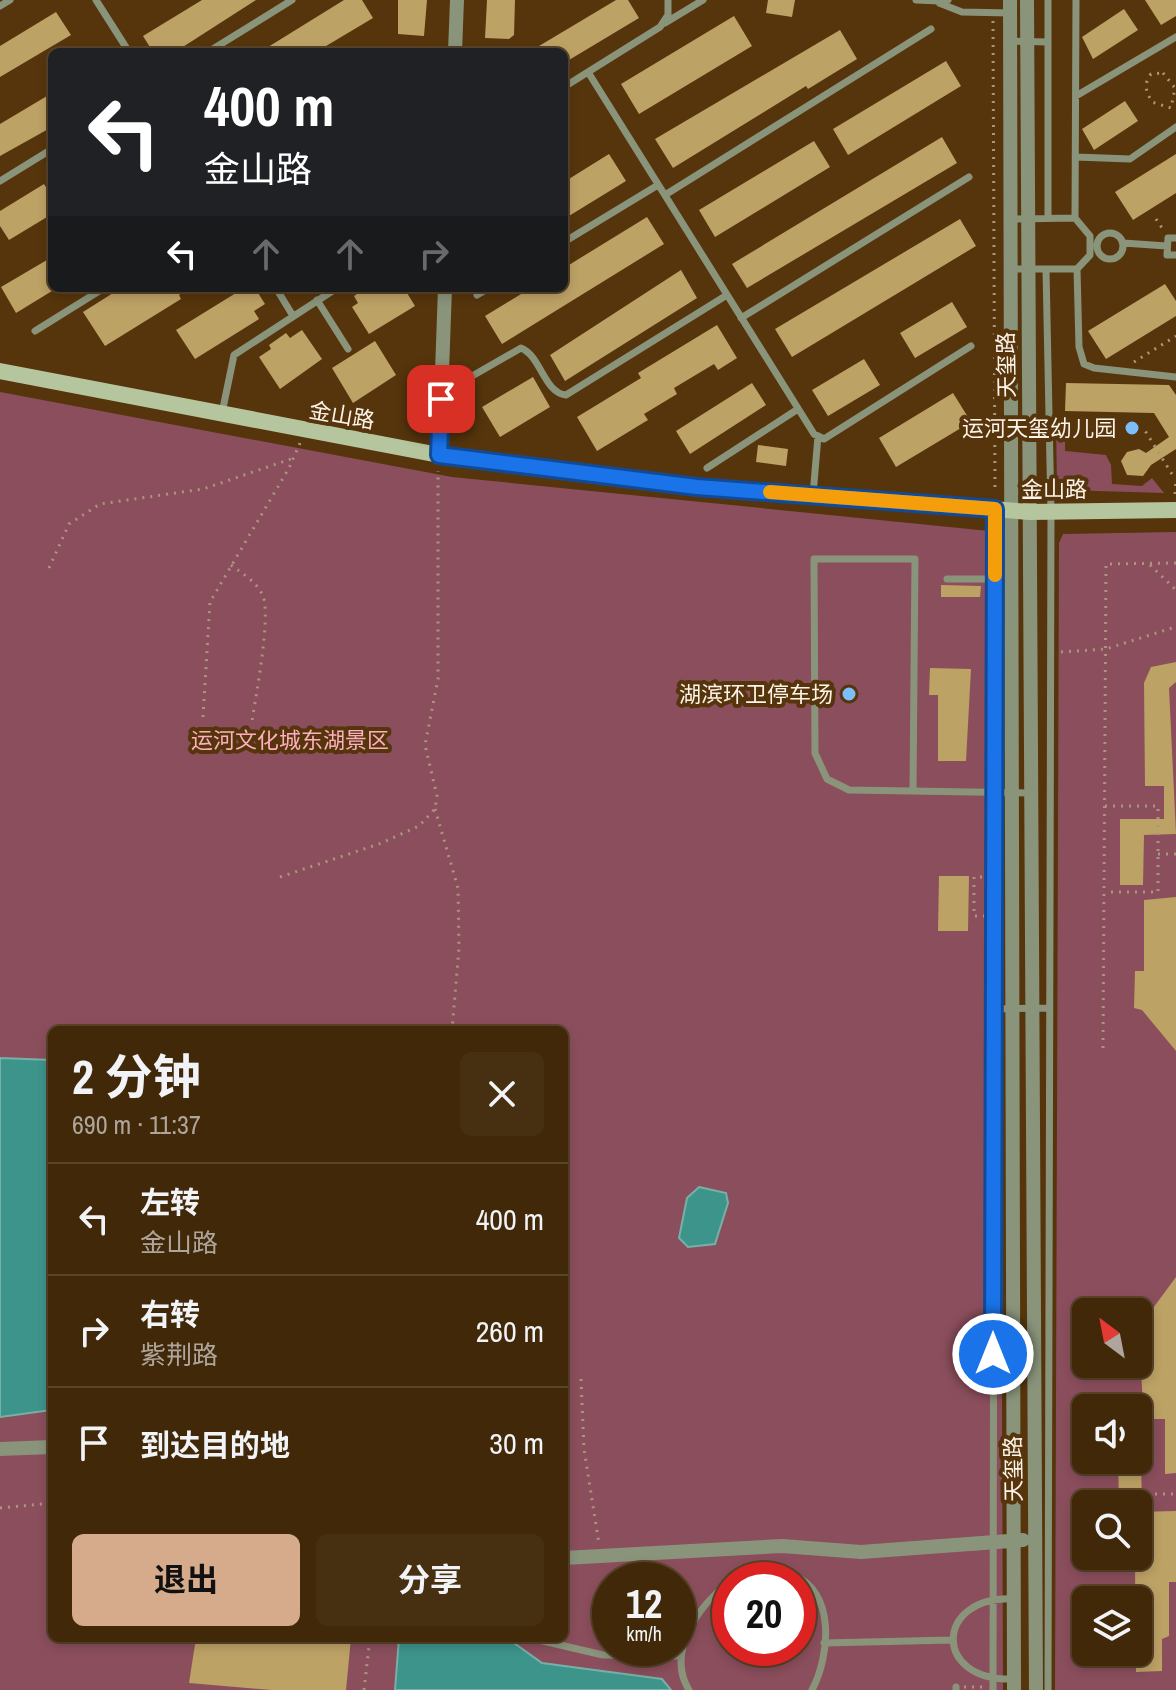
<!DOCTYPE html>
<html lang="zh">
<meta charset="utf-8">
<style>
:root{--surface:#402809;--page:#473012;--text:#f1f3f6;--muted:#aea69c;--line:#59442a;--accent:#d6ab8b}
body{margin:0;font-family:"Archivo Narrow","Noto Sans SC",sans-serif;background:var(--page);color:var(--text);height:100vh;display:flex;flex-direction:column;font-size:30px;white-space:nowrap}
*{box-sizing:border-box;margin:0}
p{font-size:26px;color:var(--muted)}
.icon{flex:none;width:44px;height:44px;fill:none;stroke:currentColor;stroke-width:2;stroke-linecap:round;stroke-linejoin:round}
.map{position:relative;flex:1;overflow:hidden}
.details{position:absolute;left:48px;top:1026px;width:520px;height:616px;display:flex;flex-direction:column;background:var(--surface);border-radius:12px;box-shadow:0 4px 12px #0003,0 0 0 2px var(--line)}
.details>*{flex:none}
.top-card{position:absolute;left:48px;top:48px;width:520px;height:244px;border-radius:12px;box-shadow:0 4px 12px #0003,0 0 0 2px var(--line);background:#202124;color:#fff;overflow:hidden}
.needle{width:52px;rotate:328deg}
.fabs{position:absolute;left:1072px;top:1298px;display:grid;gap:16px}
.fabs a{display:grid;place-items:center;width:80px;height:80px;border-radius:12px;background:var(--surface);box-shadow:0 4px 12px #0003,0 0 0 2px var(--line);font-size:40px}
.speed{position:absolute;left:592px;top:1562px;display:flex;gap:16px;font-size:40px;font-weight:700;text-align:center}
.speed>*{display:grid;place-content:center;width:104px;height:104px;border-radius:50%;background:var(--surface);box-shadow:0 4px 12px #0003,0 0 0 2px var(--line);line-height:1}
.speed small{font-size:20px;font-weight:400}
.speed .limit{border:12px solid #d22;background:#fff;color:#111}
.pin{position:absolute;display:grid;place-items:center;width:68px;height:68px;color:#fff;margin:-34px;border-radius:16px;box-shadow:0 4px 12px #0006}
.me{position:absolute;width:88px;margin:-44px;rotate:0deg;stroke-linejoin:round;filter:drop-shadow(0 0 6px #0008)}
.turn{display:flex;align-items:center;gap:28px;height:168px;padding:0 24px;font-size:36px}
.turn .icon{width:104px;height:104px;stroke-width:2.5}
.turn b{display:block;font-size:56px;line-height:68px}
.lanes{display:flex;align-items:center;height:76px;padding:0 24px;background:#0003;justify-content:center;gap:40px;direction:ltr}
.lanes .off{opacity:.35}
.round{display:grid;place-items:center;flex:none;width:84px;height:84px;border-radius:12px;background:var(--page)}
.summary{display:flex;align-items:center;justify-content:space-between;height:136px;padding:0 24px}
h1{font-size:48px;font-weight:700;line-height:60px}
.primary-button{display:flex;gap:16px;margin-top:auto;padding:16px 24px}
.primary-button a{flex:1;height:92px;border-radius:12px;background:var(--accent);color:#111;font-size:32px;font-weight:700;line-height:92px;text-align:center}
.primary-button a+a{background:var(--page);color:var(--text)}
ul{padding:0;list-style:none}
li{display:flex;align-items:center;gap:24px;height:112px;padding:0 24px;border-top:2px solid var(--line)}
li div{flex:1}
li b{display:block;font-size:30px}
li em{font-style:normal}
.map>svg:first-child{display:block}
.green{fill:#8b4e5c;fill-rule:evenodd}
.water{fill:#3d948b;stroke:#77b0a7;stroke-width:2}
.building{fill:#bda266}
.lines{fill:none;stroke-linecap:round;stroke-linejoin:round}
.path{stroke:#ab967c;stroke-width:3;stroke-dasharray:2 6;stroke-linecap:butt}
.lane{stroke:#8a947b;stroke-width:7}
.street{stroke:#8a947b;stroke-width:14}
.secondary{stroke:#b5c59d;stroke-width:16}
.route-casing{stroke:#114b97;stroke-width:20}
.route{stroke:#1a73e8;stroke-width:14}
.slow{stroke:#f59e0b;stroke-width:14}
.poi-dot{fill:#7bbef8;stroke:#56350c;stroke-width:3}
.labels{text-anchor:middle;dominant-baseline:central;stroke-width:8;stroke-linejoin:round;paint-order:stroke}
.street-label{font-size:22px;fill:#fdf3e8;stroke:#56350c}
.poi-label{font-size:22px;fill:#fdf3e8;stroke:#56350c;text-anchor:end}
.park-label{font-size:22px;fill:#fcafbf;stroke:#56350c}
</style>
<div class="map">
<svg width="1176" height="1690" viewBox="0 0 1176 1690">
<rect width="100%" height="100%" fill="#56350c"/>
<!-- green -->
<path class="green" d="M0 392 452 477 999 532 1003 1690H0ZM52 1030H564V1638H52ZM610 1580H678V1648H610ZM730 1580H798V1648H730Z
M1056 423H1065V451L1106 455 1111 465 1112 484 1142 486 1152 478 1164 493 1064 490 1057 486Z
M1176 532V1690H1055L1059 543 1063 534ZM1086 1312H1138V1364H1086ZM1086 1408H1138V1460H1086ZM1086 1504H1138V1556H1086ZM1086 1600H1138V1652H1086Z"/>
<!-- water -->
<path class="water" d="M0 1058 52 1060V1410L0 1417Z
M699 1187 726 1193 728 1203 715 1244 688 1247 679 1238 687 1198Z
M399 1638H507L542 1663 662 1679 671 1690H395Z"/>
<!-- building -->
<path class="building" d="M202 0H256L175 52H153L143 36Z
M344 0H362L373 18 316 52H260Z
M398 0H427L424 36 398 34Z
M487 0H515L514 35 509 39 485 38Z
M616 0H628L639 18 564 63V52H529Z
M768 0H795L792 17 766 13Z
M1145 0H1176V16L1161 25Z
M1124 9 1138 30 1093 59 1082 37Z
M56 12 71 35 0 77V46Z
M734 16 752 46 639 114 621 84Z
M840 30 857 59 808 89 806 86 673 168 655 139Z
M946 61 961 86 848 155 833 129Z
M52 93V127L0 156V124Z
M1125 101 1138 121 1094 150 1082 129Z
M942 137 957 163 747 288 732 264Z
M814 141 830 167 715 237 699 210Z
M609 154 626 181 564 219V182Z
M1176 154V193L1133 220 1115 192Z
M44 184 52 197V214L9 240 0 226V211Z
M647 217 664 244 502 344 485 316 531 288H564V268Z
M960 219 976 246 792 357 775 329Z
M52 257V291L16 313 1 287Z
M681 270 697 298 565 381 550 355Z
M1165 284 1176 301V316L1106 359 1088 331Z
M121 288H190L179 295 181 299 105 346 83 312Z
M244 288H255L265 304 254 311 259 319 195 359 176 330Z
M366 288H404L415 306 369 334 352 307 358 303 354 296Z
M952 302 967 327 915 358 900 333Z
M717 325 737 358 718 370 714 364 674 388 677 394 644 414 648 420 597 451 577 417 641 378 638 373Z
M302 330 322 359 280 389 259 357 271 349 269 345 286 333 290 338Z
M375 341 396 375 353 403 332 368Z
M864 359 880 385 828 416 812 390Z
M533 377 550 407 500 437 482 407Z
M752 383 766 405 690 454 676 431Z
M1066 383 1169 385 1176 395V449L1151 465 1143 476 1127 475 1121 461 1127 452 1139 449 1146 453 1169 437 1154 413 1065 411Z
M953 393 971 422 896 467 879 438Z
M758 445 788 449 786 466 756 462Z
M941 585 981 586 980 597H941Z
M1176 662V682L1169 688 1176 834 1144 835 1143 885H1120V819H1164V786H1145L1144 683 1151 667Z
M930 668 971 669 966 761H938V695H929Z
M939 876H969L968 931H938Z
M1176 897V1051L1142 1010 1134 1008 1135 971H1144V900Z
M1176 1277V1473L1165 1474V1419H1144L1138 1323H1142Z
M1118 1460H1141L1142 1504H1119Z
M1176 1511V1582H1169V1636L1162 1639V1671L1136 1672 1135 1562H1151V1533H1138V1512Z
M196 1638H351L346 1690H272L189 1683Z"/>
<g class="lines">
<!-- path -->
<path class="path" d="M993 21 995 493
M1163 73 1175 88 1171 108 1152 102C1146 91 1143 85 1151 74Z
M1156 219 1164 231
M1134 362 1176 336
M1067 428 1144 429 1175 479
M1175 494 1176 478
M231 565C243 574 257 582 263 596 271 617 256 695 252 721
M1150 565 1176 590
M49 568 69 524 100 504 203 489 291 459
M1061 652 1106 649 1172 628 1176 631
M203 717 210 602 289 468 301 441
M1105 806H1158V892H1106
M435 809 458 888 459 948 452 1030
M1158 854H1176
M280 877 379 844 419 826 435 809 437 796 425 745 438 679V471
M985 916H974V877H985
M1103 1048 1106 564 1176 563
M581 1379 584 1449 599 1544
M1155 1494H1176
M0 1508 52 1503
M964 1687H985
M364 1690 370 1638"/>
<!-- lane -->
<path class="lane" d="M96 0 129 52
M916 0 941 1
M948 0 939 3 962 12 1010 13
M1076 0 1075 218 1090 236V255L1077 269 1079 347 1084 364 1094 368 1176 377
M0 6 10 0
M665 23 703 0
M1011 41 1048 42
M208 52 292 0
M588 72 814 434 824 439 971 346
M564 87 660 27 668 15V0
M1076 96 1176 37
M1076 157 1130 159 1176 127
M0 181 52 149
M665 195 931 29
M1048 218V0
M1012 219 1075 218
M1097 246a13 13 0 1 1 26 0a13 13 0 1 1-26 0Z
M1176 238H1168L1167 255H1176
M564 242 658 185
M1123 243 1167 246
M1012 269H1077
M1046 269 1051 512 1048 1690
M276 288 293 316
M477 295 489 288
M317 300 348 349
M741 318 969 177
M35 331 104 288
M467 379 521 348C541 356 544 393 566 395L727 295
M222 413 234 355 337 288
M707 468 798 409
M813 495 818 436
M947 579H995
M913 790 915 559H814L815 753 827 779 849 790 1031 793
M992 1009 1049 1008
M735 1580 793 1575C836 1591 830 1656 812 1690
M1014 1599C935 1595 931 1682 1014 1679
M530 1638 603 1655 680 1656
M824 1643 952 1640
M689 1690C666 1653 698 1605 730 1582
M956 1690V1687
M993 1690 995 509"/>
<!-- street -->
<path class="street" d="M1010 0 1014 1690
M1027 0 1036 1690
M455 52 457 0
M439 455 445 288
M0 1449 52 1447
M564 1558 782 1546 861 1552 1023 1540"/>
<!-- secondary -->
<path class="secondary" d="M0 371 439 455 697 487 1030 512 1176 510"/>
</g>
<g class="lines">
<defs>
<path id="route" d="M441 399 439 455 697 487 995 509 993 1354"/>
</defs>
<!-- route casing -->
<use href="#route" class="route-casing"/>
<!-- route -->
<use href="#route" class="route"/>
<!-- slow -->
<path class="slow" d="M770 492 995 509V575"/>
</g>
<!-- markers -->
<g class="poi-dot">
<circle cx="1132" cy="428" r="8"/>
<circle cx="849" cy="694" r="8"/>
</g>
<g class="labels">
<!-- street labels -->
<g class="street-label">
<text transform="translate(1006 365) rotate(-91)">天玺路</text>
<text transform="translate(342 415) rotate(10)">金山路</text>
<text x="1054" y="489">金山路</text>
<text transform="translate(1013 1469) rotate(-91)">天玺路</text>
</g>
<!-- poi labels -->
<g class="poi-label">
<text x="1116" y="428">运河天玺幼儿园</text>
<text x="833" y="694">湖滨环卫停车场</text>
</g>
<!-- park labels -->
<g class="park-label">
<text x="290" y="740">运河文化城东湖景区</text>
</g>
</g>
</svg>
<div class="fabs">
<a><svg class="needle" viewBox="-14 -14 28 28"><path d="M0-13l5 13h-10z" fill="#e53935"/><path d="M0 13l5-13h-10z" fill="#aea69c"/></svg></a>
<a><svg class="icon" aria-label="sound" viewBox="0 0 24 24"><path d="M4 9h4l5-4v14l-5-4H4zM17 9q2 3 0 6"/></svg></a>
<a><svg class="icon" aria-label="search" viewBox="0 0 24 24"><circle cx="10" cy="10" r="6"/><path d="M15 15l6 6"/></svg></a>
<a><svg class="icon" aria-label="layers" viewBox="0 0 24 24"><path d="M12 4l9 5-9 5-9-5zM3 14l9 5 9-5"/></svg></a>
</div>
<div class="speed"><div>12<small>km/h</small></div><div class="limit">20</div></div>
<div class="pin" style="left:441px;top:399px;background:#d93025"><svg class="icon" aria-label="arrive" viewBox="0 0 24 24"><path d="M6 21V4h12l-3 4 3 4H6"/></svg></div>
<svg class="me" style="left:993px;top:1354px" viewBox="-20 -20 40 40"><circle r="17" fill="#1a73e8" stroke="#fff" stroke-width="3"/><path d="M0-11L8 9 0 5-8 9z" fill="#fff"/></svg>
<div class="top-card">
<div class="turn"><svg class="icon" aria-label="left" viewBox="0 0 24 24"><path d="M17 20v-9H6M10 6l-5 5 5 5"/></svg><div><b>400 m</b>金山路</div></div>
<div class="lanes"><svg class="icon" aria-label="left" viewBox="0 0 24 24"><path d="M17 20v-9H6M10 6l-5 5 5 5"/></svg><svg class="icon off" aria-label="ahead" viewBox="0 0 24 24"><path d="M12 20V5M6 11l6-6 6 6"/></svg><svg class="icon off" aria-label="ahead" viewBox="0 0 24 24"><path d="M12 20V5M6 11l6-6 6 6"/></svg><svg class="icon off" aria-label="right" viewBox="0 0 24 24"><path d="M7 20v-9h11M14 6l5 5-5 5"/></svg></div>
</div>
<section class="details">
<div class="summary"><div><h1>2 分钟</h1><p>690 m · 11:37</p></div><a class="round"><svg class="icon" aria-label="close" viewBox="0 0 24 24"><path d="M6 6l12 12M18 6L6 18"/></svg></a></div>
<ul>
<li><svg class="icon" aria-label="left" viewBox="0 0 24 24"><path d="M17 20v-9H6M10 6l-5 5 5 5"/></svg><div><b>左转</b><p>金山路</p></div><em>400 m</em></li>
<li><svg class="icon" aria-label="right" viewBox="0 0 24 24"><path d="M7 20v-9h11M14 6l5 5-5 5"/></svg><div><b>右转</b><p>紫荆路</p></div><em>260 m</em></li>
<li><svg class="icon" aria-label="arrive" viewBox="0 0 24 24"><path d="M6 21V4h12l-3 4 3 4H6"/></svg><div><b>到达目的地</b></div><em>30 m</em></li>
</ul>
<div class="primary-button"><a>退出</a><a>分享</a></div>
</section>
</div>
